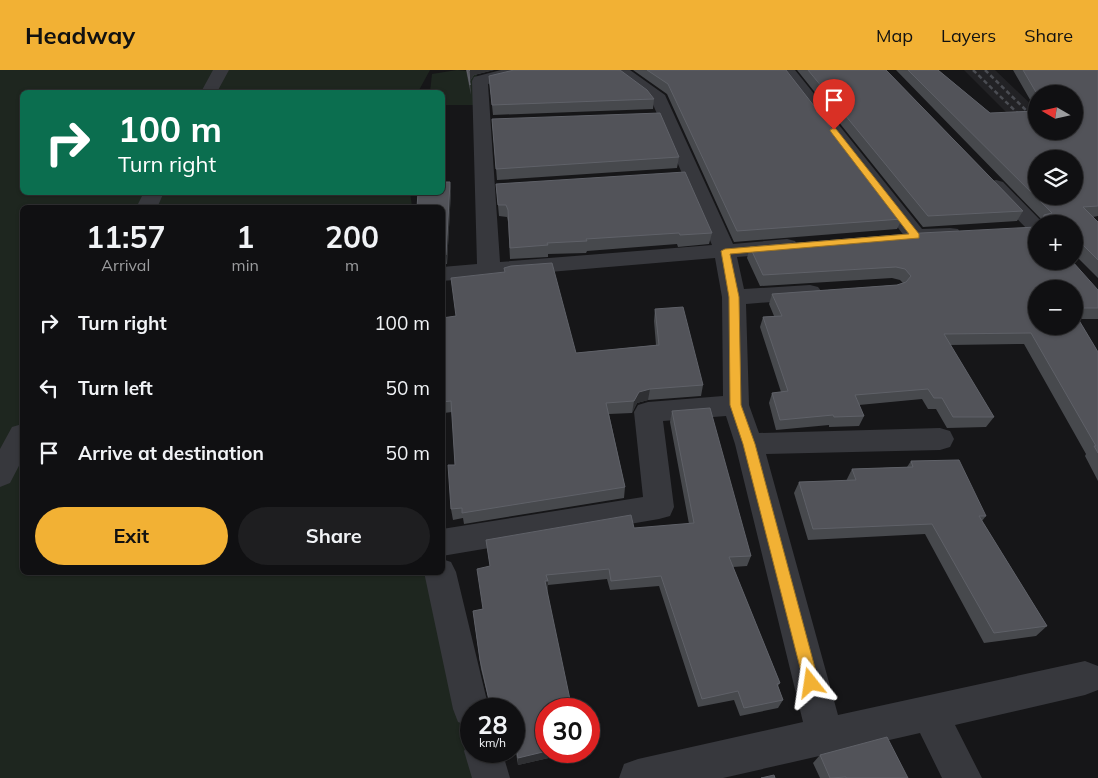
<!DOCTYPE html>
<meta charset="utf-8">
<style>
:root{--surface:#101012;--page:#1e1e20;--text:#f1f3f6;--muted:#9c9d9f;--line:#303032;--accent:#f2b134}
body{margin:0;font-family:Mulish,sans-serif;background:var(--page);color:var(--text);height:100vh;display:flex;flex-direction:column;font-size:19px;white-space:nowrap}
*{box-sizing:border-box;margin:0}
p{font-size:16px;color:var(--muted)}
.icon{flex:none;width:28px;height:28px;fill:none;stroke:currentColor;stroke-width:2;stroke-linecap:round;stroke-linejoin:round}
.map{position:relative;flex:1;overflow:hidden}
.drawer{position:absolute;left:20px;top:135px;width:425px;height:370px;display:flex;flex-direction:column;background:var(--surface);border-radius:8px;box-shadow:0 1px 4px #0004,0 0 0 1px var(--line)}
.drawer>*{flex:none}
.guide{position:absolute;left:20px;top:20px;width:425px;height:105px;border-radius:8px;box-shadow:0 1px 4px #0004,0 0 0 1px var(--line);background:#0b6e4f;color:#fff;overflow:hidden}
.needle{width:32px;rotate:279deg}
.buttons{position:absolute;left:1028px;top:15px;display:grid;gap:10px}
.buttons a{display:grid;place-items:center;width:55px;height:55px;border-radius:50%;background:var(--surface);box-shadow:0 1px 4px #0004,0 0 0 1px var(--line);font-size:25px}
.speed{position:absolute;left:460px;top:628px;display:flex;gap:10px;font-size:25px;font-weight:700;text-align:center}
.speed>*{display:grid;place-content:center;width:65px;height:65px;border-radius:50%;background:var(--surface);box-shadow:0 1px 4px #0004,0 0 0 1px var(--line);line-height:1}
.speed small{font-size:12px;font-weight:400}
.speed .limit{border:8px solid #d22;background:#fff;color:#111}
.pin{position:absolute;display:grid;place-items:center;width:42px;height:42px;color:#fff;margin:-51px -21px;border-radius:50% 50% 50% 0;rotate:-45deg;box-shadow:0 0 5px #0007}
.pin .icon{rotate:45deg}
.me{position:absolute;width:55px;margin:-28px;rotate:345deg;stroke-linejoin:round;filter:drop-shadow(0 0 4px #0008)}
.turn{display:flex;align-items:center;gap:18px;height:105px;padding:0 15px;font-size:22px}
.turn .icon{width:65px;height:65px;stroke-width:2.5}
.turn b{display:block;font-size:35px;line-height:42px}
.eta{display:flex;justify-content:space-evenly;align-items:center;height:85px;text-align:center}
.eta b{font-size:30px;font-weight:700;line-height:35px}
.action{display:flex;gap:10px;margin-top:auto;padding:10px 15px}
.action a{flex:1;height:58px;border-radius:30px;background:var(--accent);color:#111;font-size:20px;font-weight:700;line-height:58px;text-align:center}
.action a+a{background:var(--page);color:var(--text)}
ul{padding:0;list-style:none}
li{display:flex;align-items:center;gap:15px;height:65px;padding:0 15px}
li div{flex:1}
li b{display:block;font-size:19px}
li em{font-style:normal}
header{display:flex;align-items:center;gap:30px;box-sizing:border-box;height:70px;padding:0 25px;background:var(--accent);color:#111}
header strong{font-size:24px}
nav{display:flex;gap:28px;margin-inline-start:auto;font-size:18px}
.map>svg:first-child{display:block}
.built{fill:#222225}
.green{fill:#1e261f}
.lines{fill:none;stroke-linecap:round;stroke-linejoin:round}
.minor{fill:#37383d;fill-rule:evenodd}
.tertiary{fill:#37383d;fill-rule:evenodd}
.rail{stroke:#4a4c52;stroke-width:2.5;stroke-dasharray:4.5 3;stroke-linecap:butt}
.wall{fill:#47494d;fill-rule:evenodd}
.shaded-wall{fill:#2f3033}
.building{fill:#525359;stroke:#5f6168;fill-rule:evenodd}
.route{fill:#f2b134;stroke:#9d7322}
</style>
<header>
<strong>Headway</strong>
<nav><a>Map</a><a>Layers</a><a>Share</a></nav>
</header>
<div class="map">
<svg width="1098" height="708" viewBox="0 0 1098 708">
<rect width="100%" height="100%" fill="#161618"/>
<!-- built -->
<path class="built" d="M964 0H995L1036 39V61L1074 89 1040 76Z"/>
<!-- green -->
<path class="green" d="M0 0H430L418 22H22V122H410L412 137 22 138V502L433 503 460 633 478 708H0Z
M457 0 477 2 474 35H443L442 22H430L432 4Z"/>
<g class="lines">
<!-- minor -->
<path class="minor" d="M501 0H537L535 3 517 6 488 14 500 192 712 175 652 32 627 16 612 0H630L665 25 733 174 787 169 795 171 798 176 795 181 787 183 737 187 744 219 810 215 818 217 822 222 818 227 810 229 746 234 749 335 759 363 940 358 950 361 954 369 950 377 940 380 766 384 838 645 1085 591 1098 596V620L1085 625 955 655 982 708H942L920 663 723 708H619L624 694 638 689 803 652 735 374 726 346 663 351 674 437 670 446 659 449 442 486V459L643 427 634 342 638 335 648 332 723 326 722 227 715 188 442 211V197L477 194 472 11 474 7Z
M779 0H795L922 159 950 158 958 159 961 164 958 169 916 172 908 171Z
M996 110 1003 112 1043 153 1044 154H1036V163L1029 161 989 120 986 116 989 112Z
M442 489 451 492 456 502 489 639H471V657L458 652 453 639 424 502H442Z
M471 667V681H502L510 708H472L464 681Z"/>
<!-- tertiary -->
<path class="tertiary" d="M213 0H229L217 22H201Z
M144 122H164L157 138H136Z
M22 354V390L10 413 0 417V379L12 357Z"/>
<!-- rail -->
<path class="rail" d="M973 0 1036 61
M985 0 1036 50"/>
</g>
<!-- wall -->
<path class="wall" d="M466 0H494L474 5 470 11 471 25Z
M633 0H786L902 149 897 159 734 172 667 24Z
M797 0H886L1023 141 1017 151 923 157Z
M896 0H938L990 43 1036 61 1074 24H1036V40L1013 0H1098V146L1093 147 1098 152V208L1075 185 1074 187V154H1039L1042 150Z
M622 3 654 29 653 39 493 45 489 6Z
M492 49 679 87 677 98 497 110Z
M450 112 451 121 447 194H442V138Z
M496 114 712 163 709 174 678 177 677 174 587 181 586 183 548 184V187L510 189 508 152 507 147 499 146Z
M750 177 1098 220V249H1078L1098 282V411L1085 386 1086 384 1024 274 950 275 994 347 986 357 947 358 936 339H928L922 329 859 335 864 346 859 356 829 357V355L776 360 769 333 772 323 781 322 760 257 763 247 774 246 769 234 772 224 897 215 903 213 900 210 892 208 760 216 747 188ZM1074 219V256H1036Z
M504 198 576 283 656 275 654 251 655 239 703 315 701 326 648 330 637 333 632 343 609 344 625 417 624 428 464 454 463 448 453 450 451 439 455 395 452 342 444 343 442 333V248L456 246 505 202Z
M672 341 751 486 747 496 733 497 780 613 778 616 783 630 778 638 740 646 734 630 698 637 659 516 610 520 607 509 548 515V521H547L579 681 518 695 514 671V639L489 631 481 599 473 541 483 539 490 496 486 470 689 454 670 352Z
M911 391 986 446 982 451 1047 556 1036 566 984 573 925 464 808 470 794 423 799 412 846 411 852 399 907 397Z
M820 685 908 708H820L813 693Z"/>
<!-- shaded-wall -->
<path class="shaded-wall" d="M470 0H494L474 5 470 11 471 25 469 1Z
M450 112 451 121 447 194 446 185Z
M650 319 648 330 637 333 632 343 634 331 639 322Z
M545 511H548V521H545Z
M547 681H579L518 695V688Z"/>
<!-- building -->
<path class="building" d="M467 0H470L469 1 470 15Z
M514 0H620L647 20 654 29 492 35 489 6Z
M647 0H786L902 149 737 161 668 14Z
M808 0H886L1023 141 928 146Z
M908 0H938L990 43 1036 41V61H1074V24H1037L1023 0H1098V136L1083 137 1098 152V190L1082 174H1079V178H1074V154H1043L1044 145 1052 143ZM1036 89H1074V126H1036Z
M660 43 679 87 496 99 492 49Z
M685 102 712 163 680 165 679 163 586 169 587 171 547 173 548 175 510 178 508 140 506 135H498L496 114Z
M442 112H450L446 185H442V138H417L418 122H442Z
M1036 157V191H1072L1098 220V238H1074V219H1036V256H1074V242L1098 282V383L1094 376H1096L1031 263 944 264 994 347H953L942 328H934L928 319 855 325 864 346 834 347 833 345 780 350 772 323 788 321 763 247 782 246 772 224 897 215 906 212 911 206 905 199 896 197 763 205 750 177 921 163Z
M552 193 576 283 659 275 655 239 683 237 703 315 650 319 639 322 634 331 606 333 625 417 462 443V438L451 439 448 395H455L451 331 442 332V248L456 246 451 208 505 202 504 198 511 196Z
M710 338 751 486 729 487 780 613 777 614 783 630 744 638 738 621 702 629 661 506 611 511 609 499 546 505 548 511H545L572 639H546L547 681 518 688 514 666V639H487L486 632 489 630 480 590 473 541 483 539 477 499 490 496 486 470 631 445 634 458 694 453 672 341Z
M959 390 986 446H979L1047 556 994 563 932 454 813 459 799 412 856 410 852 399 913 397 911 391Z
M887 667 908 708H846V707L830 708 820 685Z
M774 705 775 708H761Z"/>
<!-- route -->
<path class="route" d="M834 58 836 59 919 164V168L730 184 739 227 741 335 755 374 819 613 816 618 811 620 806 618 804 613 743 374 730 335 729 227 721 181 725 179 909 164 831 62 830 60Z"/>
</svg>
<div class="buttons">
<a><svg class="needle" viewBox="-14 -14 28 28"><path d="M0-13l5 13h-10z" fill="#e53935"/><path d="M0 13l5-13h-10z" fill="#9c9d9f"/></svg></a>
<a><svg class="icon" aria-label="layers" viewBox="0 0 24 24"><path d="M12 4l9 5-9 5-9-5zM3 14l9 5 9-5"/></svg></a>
<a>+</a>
<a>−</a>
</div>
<div class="speed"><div>28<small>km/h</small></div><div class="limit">30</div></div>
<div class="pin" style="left:834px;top:60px;background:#d93025"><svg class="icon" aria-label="arrive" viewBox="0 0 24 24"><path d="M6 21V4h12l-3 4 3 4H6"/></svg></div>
<svg class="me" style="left:811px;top:613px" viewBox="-20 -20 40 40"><path d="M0-17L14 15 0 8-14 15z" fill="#f2b134" stroke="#fff" stroke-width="4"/></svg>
<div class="guide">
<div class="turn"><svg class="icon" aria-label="right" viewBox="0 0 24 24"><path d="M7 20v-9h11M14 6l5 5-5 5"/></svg><div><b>100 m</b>Turn right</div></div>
</div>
<section class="drawer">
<div class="eta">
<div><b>11:57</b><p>Arrival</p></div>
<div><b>1</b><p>min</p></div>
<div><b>200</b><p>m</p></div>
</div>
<ul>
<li><svg class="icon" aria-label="right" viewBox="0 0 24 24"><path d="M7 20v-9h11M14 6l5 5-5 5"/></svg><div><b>Turn right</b></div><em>100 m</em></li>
<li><svg class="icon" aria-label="left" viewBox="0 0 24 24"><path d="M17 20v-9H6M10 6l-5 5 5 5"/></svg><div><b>Turn left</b></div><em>50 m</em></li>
<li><svg class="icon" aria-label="arrive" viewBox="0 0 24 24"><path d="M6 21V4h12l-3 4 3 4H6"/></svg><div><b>Arrive at destination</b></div><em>50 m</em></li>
</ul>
<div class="action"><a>Exit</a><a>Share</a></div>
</section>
</div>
